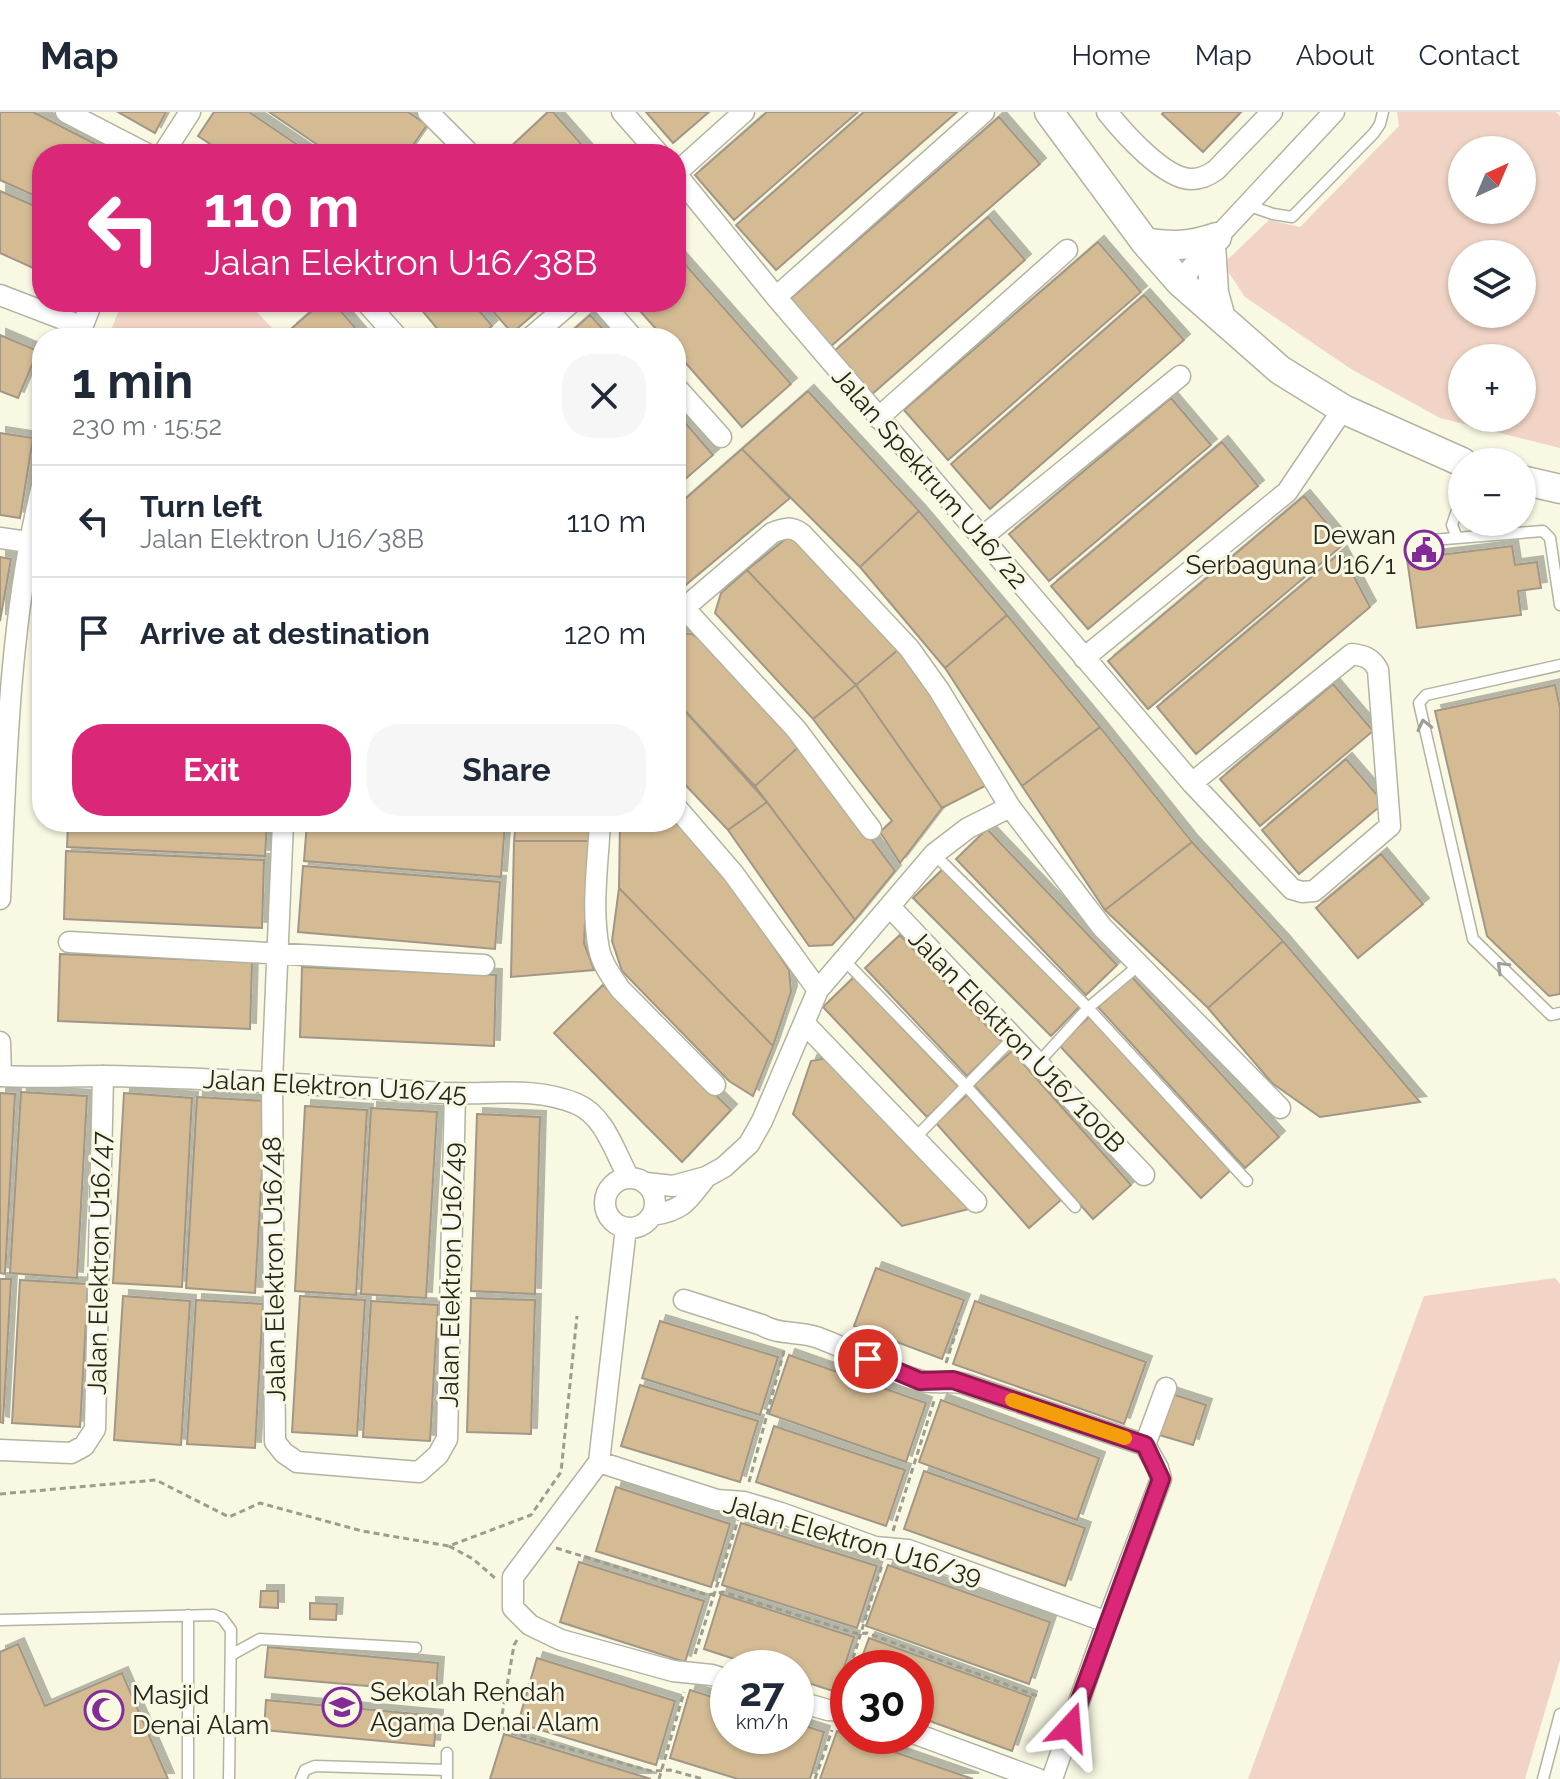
<!DOCTYPE html>
<meta charset="utf-8">
<style>
:root{--surface:#fff;--page:#f6f6f7;--text:#1f2937;--muted:#747a83;--line:#e0e1e3;--accent:#db2777}
body{margin:0;font-family:Raleway,sans-serif;background:var(--page);color:var(--text);height:100vh;display:flex;flex-direction:column;font-size:30px;white-space:nowrap}
*{box-sizing:border-box;margin:0}
p{font-size:26px;color:var(--muted)}
.icon{flex:none;width:44px;height:44px;fill:none;stroke:currentColor;stroke-width:2;stroke-linecap:round;stroke-linejoin:round}
.map{position:relative;flex:1;overflow:hidden}
.drawer{position:absolute;left:32px;top:216px;width:654px;height:504px;display:flex;flex-direction:column;background:var(--surface);border-radius:32px;box-shadow:0 2px 6px #0004}
.drawer>*{flex:none}
.guide{position:absolute;left:32px;top:32px;width:654px;height:168px;border-radius:32px;box-shadow:0 2px 6px #0004;background:#db2777;color:#fff;overflow:hidden}
.needle{width:52px;rotate:44deg}
.controls{position:absolute;left:1448px;top:24px;display:grid;gap:16px}
.controls a{display:grid;place-items:center;width:88px;height:88px;border-radius:50%;background:var(--surface);box-shadow:0 2px 6px #0004;font-size:40px}
.speed{position:absolute;left:710px;top:1538px;display:flex;gap:16px;font-size:40px;font-weight:700;text-align:center}
.speed>*{display:grid;place-content:center;width:104px;height:104px;border-radius:50%;background:var(--surface);box-shadow:0 2px 6px #0004;line-height:1}
.speed small{font-size:20px;font-weight:400}
.speed .limit{border:12px solid #d22;background:#fff;color:#111}
.pin{position:absolute;display:grid;place-items:center;width:68px;height:68px;color:#fff;margin:-34px;border:4px solid #fff;border-radius:50%;box-shadow:0 2px 8px #0007}
.me{position:absolute;width:88px;margin:-44px;rotate:19deg;stroke-linejoin:round;filter:drop-shadow(0 0 6px #0008)}
.turn{display:flex;align-items:center;gap:28px;height:168px;padding:0 40px;font-size:36px}
.turn .icon{width:104px;height:104px;stroke-width:2.5}
.turn b{display:block;font-size:56px;line-height:68px}
.round{display:grid;place-items:center;flex:none;width:84px;height:84px;border-radius:32px;background:var(--page)}
.headline{display:flex;align-items:center;justify-content:space-between;height:136px;padding:0 40px}
h1{font-size:48px;font-weight:700;line-height:60px}
.cta{display:flex;gap:16px;margin-top:auto;padding:16px 40px}
.cta a{flex:1;height:92px;border-radius:32px;background:var(--accent);color:#fff;font-size:32px;font-weight:700;line-height:92px;text-align:center}
.cta a+a{background:var(--page);color:var(--text)}
ul{padding:0;list-style:none}
li{display:flex;align-items:center;gap:24px;height:112px;padding:0 40px;border-top:2px solid var(--line)}
li div{flex:1}
li b{display:block;font-size:30px}
li em{font-style:normal}
header{display:flex;align-items:center;gap:48px;box-sizing:border-box;height:112px;padding:0 40px;background:var(--surface);border-bottom:2px solid var(--line)}
header strong{font-size:38px}
nav{display:flex;gap:44px;margin-inline-start:auto;font-size:28px}
.map>svg:first-child{display:block}
.green{fill:#f1d4c5;fill-rule:evenodd}
.building{fill:#d4bb94;stroke:#a29786;stroke-width:2;filter:url(#shadow)}
.lines{fill:none;stroke-linecap:round;stroke-linejoin:round}
.lane-casing{stroke:#b3b4a0;stroke-width:13}
.street-casing{stroke:#b3b4a0;stroke-width:23}
.secondary-casing{stroke:#b3b4a0;stroke-width:31}
.path{stroke:#9d9d8e;stroke-width:3;stroke-dasharray:6 4;stroke-linecap:butt}
.lane{stroke:#fff;stroke-width:10}
.street{stroke:#fff;stroke-width:20}
.secondary{stroke:#fff;stroke-width:28}
.oneway{stroke:#9d9d9a}
.route-casing{stroke:#8e194d;stroke-width:20}
.route{stroke:#db2777;stroke-width:14}
.slow{stroke:#f59e0b;stroke-width:14}
.labels{text-anchor:middle;dominant-baseline:central;stroke-width:6;stroke-linejoin:round;paint-order:stroke}
.street-label{font-size:26px;fill:#26261f;stroke:#f8f8e3}
.poi-label{font-size:26px;fill:#26261f;stroke:#f8f8e3;text-anchor:start}
</style>
<header>
<strong>Map</strong>
<nav><a>Home</a><a>Map</a><a>About</a><a>Contact</a></nav>
</header>
<div class="map">
<svg width="1560" height="1667" viewBox="0 0 1560 1667">
<defs>
<filter id="shadow"><feDropShadow dx="6" dy="-6" stdDeviation="0" flood-color="#0004"/></filter>
</defs>
<rect width="100%" height="100%" fill="#f8f8e3"/>
<!-- green -->
<path class="green" d="M1397 0H1556L1560 4V336L1440 306 1351 257 1245 185 1223 152 1269 108 1300 115 1399 14ZM1462 38H1522V98H1462ZM1462 142H1522V202H1462ZM1462 246H1522V306H1462Z
M122 190H248L281 226H108Z
M1555 1166 1560 1172V1548L1525 1667H1248L1424 1184Z"/>
<!-- building -->
<path class="building" d="M0 0H33L115 42H42V87L0 68Z
M118 0H166L155 21Z
M214 0H249L311 42H225L198 24Z
M269 0H408L427 13 407 42H331Z
M548 0H553L590 42H503Z
M646 0H709L673 31Z
M767 0H858L734 108 695 63Z
M864 0H957L776 158 736 113Z
M1164 0H1241L1203 40 1162 2Z
M999 5 1040 52 830 235 789 188Z
M0 79 42 97V160L0 141Z
M988 105 1025 148 871 283 833 240Z
M1098 130 1141 180 948 348 904 298Z
M676 142 791 272 742 315 676 240V226H664L632 190H676Z
M1144 183 1184 228 990 397 951 352Z
M322 190H333L364 226H298L291 217Z
M415 190H472L492 214 479 226H445Z
M485 190H548L512 221Z
M590 203 611 226H564Z
M0 223 38 239 18 286 0 279Z
M808 279 919 399 860 455 742 337Z
M1171 286 1211 333 1049 469 1009 422Z
M676 300 713 343 676 375Z
M0 321 33 326 20 406 0 403Z
M1222 330 1258 374 1088 517 1051 474Z
M742 337 790 386 676 481V395Z
M1304 384 1344 432 1148 597 1108 549Z
M919 399 1007 503 945 556 860 455Z
M792 422 899 537 856 573 747 458Z
M1512 434 1515 453 1537 450 1541 476 1518 479 1521 503 1417 516 1407 447Z
M1341 440 1370 495 1196 642 1157 595Z
M0 445 11 447 0 509Z
M747 458 856 573 813 607 715 501 721 481Z
M1007 503 1100 615 1022 674 945 556Z
M676 521 691 522 703 529 801 633 755 674 676 589Z
M899 537 983 661 985 674 942 696 856 573Z
M1333 572 1373 619 1260 714 1220 667Z
M856 573 942 696 900 751 880 720 892 709 813 607Z
M1555 573 1560 596V882L1549 884 1487 824 1435 599Z
M676 589 767 690 728 718 676 663Z
M1100 615 1192 730 1105 798 1022 674Z
M801 633 895 759 855 808 755 674Z
M1346 647 1384 691 1299 762 1262 718Z
M767 690 855 808 832 833 809 834 728 718Z
M68 710H267L265 744 67 735Z
M307 710H505L501 765 304 749Z
M516 710H589V729H514Z
M620 710H676L713 749 747 794 789 858 791 880 773 934 619 776Z
M987 717 1117 853 1086 883 956 747Z
M514 729H589L584 831 594 858 511 865Z
M1192 730 1283 829 1208 896 1105 798Z
M66 739 264 748 262 816 64 807Z
M1381 742 1423 792 1358 846 1316 796Z
M303 754 500 770 495 837 298 820Z
M944 756 1081 893 1051 924 913 786Z
M619 776 773 934 753 984 729 969 622 859 612 829Z
M900 823 1002 930 967 964 865 856Z
M1283 829 1420 990 1320 1005 1272 971 1208 896Z
M60 842 252 850 250 917 58 909Z
M302 855 496 863 494 934 300 925Z
M854 865 959 975 927 1005 823 895Z
M1132 865 1279 1025 1245 1056 1098 895Z
M603 873 731 998 682 1050 554 921Z
M1090 904 1232 1057 1201 1086 1059 933Z
M1012 939 1131 1073 1093 1107 974 973Z
M832 945 969 1097 902 1114 793 1002 811 949Z
M21 980 87 984 77 1166 10 1161Z
M0 981 15 982 5 1162 0 1161Z
M124 981 192 986 182 1175 113 1171Z
M967 983 1061 1088 1029 1116 936 1011Z
M197 985 266 989 255 1181 186 1176Z
M305 994 367 998 356 1183 295 1179Z
M371 996 437 1000 426 1186 361 1182Z
M477 1002 540 1005 535 1182 471 1179Z
M876 1156 964 1188 942 1247 854 1214Z
M0 1167H11L3 1311 0 1310Z
M20 1168 88 1172 80 1315 12 1311Z
M123 1184 190 1189 181 1333 114 1328Z
M300 1184 365 1188 357 1324 292 1320Z
M471 1186 535 1188 531 1322 467 1320Z
M196 1188 263 1192 255 1336 187 1332Z
M371 1189 438 1193 430 1329 363 1325Z
M975 1189 1146 1250 1124 1312 953 1252Z
M660 1209 778 1245 760 1303 642 1266Z
M789 1243 926 1291 906 1350 769 1302Z
M640 1273 758 1309 740 1370 621 1334Z
M1169 1281 1206 1293 1193 1333 1156 1322Z
M941 1288 1099 1346 1077 1408 919 1350Z
M774 1314 905 1358 886 1414 756 1370Z
M924 1359 1085 1416 1065 1474 904 1417Z
M616 1375 730 1412 711 1475 596 1439Z
M741 1411 877 1454 857 1516 722 1473Z
M579 1450 704 1489 685 1550 560 1510Z
M888 1453 1050 1510 1029 1572 866 1514Z
M261 1479H278V1496L260 1495Z
M721 1482 854 1525 836 1580 796 1567V1556H762L704 1537Z
M310 1491 337 1492 336 1508 310 1507Z
M869 1526 1031 1585 1012 1639 916 1604V1556H858Z
M18 1532 45 1594 122 1561 168 1667H0V1540Z
M268 1535 438 1551 436 1580 265 1565Z
M537 1546 675 1589 656 1653 518 1611Z
M690 1578 728 1590V1624H796V1611L824 1620 810 1667H738L670 1646Z
M266 1588 437 1604 434 1634 264 1618Z
M837 1619 848 1624 973 1667H820Z
M504 1622 651 1667H490Z"/>
<g class="lines">
<defs>
<path id="lane" d="M1247 93 1273 102 1292 105 1374 21 1380 12 1383 0
M1457 426 1452 413 1462 384
M1432 428 1543 419 1550 426 1560 493
M1560 553 1426 583 1419 591 1473 827 1551 903 1560 901
M934 742 1088 896 1247 1069
M844 848 967 975 1075 1095
M1039 950 1088 896 1138 854
M915 1026 1014 925
M0 1508 214 1503 222 1506 231 1518 229 1667
M231 1543 260 1527 416 1536
M188 1667V1503
M301 1667 305 1658 315 1654 447 1658
M447 1667V1641
M1543 1667 1560 1602"/>
<path id="street" d="M66 0 147 42
M428 0 470 42
M622 0 659 42
M1107 0C1123 20 1165 68 1192 67 1202 67 1209 63 1216 58L1272 0
M163 42 190 0
M676 61 744 0
M676 62 776 185 1192 671 1292 777 1302 780 1314 779 1390 714 1378 558C1372 546 1365 544 1352 542L1192 671
M1180 170 1211 132 1334 0
M0 183 81 214
M776 185 984 0
M366 190 398 226
M601 190 633 226
M79 223 92 190
M530 226 572 190
M676 275 721 325
M878 306 1067 138
M0 426 28 430
M981 426 1180 264
M684 496 796 617 871 717
M676 503 772 421C784 416 791 414 802 422L909 536 939 578 1010 695 1102 815 1280 996
M1084 546 1287 380 1343 297
M676 695 733 761 818 878
M283 710 272 970 275 1330 284 1341 297 1350 419 1360 438 1343 447 1327 455 981
M600 710C598 751 591 797 599 837 602 852 612 865 620 877L715 973
M0 787C6 649 9 508 42 374
M890 795 1144 1063
M69 830 484 853
M804 911 976 1090
M0 930 1 964
M0 964C34 966 69 964 104 964 217 966 331 974 445 981 490 983 534 974 577 992 605 1004 615 1041 629 1066
M605 1091a25 25 0 1 1 50 0a25 25 0 1 1-50 0Z
M646 1071 673 1074 706 1065 724 1055 749 1032 762 1009 818 878 934 742 968 716 1010 695
M653 1103C684 1098 687 1089 706 1065
M626 1116 599 1350 513 1465V1496L530 1513 561 1528 673 1559 712 1563 728 1568
M684 1188 762 1213C778 1223 798 1219 816 1225 849 1236 890 1262 922 1269 936 1272 950 1268 965 1272L1145 1333
M1145 1333 1166 1276
M0 1338 71 1341 84 1334 95 1317 103 964
M599 1350 717 1388 744 1390 781 1401 875 1435 908 1438 1107 1510
M796 1589 828 1598 848 1599
M916 1622 1038 1667
M1052 1667 1107 1510 1161 1367 1158 1356 1145 1333"/>
<path id="secondary" d="M1049 0 1145 130 1180 170 1280 258 1343 297 1462 350
M1145 130C1172 135 1191 134 1217 125
M1211 132 1214 181 1221 206
M1522 368 1560 377"/>
</defs>
<!-- lane casing -->
<use href="#lane" class="lane-casing"/>
<!-- street casing -->
<use href="#street" class="street-casing"/>
<!-- secondary casing -->
<use href="#secondary" class="secondary-casing"/>
<!-- path -->
<path class="path" d="M946 1251 959 1211
M749 1370 784 1239
M0 1382 156 1368 229 1405 260 1391 362 1419 449 1434 531 1403 561 1360 577 1204
M893 1419 934 1289
M449 1434 473 1447 495 1466
M556 1436 708 1483 723 1480 858 1522 867 1521 1037 1584
M517 1528 514 1533 501 1609 502 1615 508 1620 651 1659 670 1658 703 1667
M695 1542 738 1408
M850 1556 882 1453
M844 1580 848 1563
M659 1667 684 1580
M815 1667 832 1618"/>
<!-- lane -->
<use href="#lane" class="lane"/>
<!-- street -->
<use href="#street" class="street"/>
<!-- secondary -->
<use href="#secondary" class="secondary"/>
</g>
<!-- one-way arrows -->
<defs><path id="oneway-chevron" d="M-2-3.5L2.5 0L-2 3.5" fill="none" stroke-width="1.6" stroke-linecap="round" stroke-linejoin="round" transform="scale(2)"/></defs>
<g class="oneway">
<use href="#oneway-chevron" transform="translate(1424 613) rotate(-103)"/>
<use href="#oneway-chevron" transform="translate(1502 855) rotate(-136)"/>
</g>
<g class="lines">
<defs>
<path id="route" d="M868 1247 920 1269 953 1268 1145 1333 1161 1367 1070 1615"/>
</defs>
<!-- route casing -->
<use href="#route" class="route-casing"/>
<!-- route -->
<use href="#route" class="route"/>
<!-- slow -->
<path class="slow" d="M1012 1288 1125 1326"/>
</g>
<!-- icons -->
<defs>
<symbol id="civic-ring" viewBox="-11 -11 22 22"><circle r="9.5" fill="#f8f8e3" stroke="#832c99" stroke-width="1.5"/><path d="M-.6-6.5H3V-4.5H.6V-3L4-1V1h2V6H-6V1h2V-1L-.6-3ZM-1.2 2.5V6h2.4V2.5Z" fill="#832c99"/></symbol>
<symbol id="school-ring" viewBox="-11 -11 22 22"><circle r="9.5" fill="#f8f8e3" stroke="#832c99" stroke-width="1.5"/><path d="M0-5L7-2L0 1L-7-2ZM-4 1L0 2.5L4 1V4Q0 6-4 4Z" fill="#832c99"/></symbol>
<symbol id="mosque-ring" viewBox="-11 -11 22 22"><circle r="9.5" fill="#f8f8e3" stroke="#832c99" stroke-width="1.5"/><path d="M3.5-4.9A6 6 0 1 0 3.5 4.9A5 5 0 1 1 3.5-4.9Z" fill="#832c99"/></symbol>
</defs>
<g fill-rule="evenodd">
<use href="#civic-ring" x="1402" y="416" width="44" height="44"/>
<use href="#school-ring" x="320" y="1573" width="44" height="44"/>
<use href="#mosque-ring" x="82" y="1576" width="44" height="44"/>
</g>
<g class="labels">
<!-- street labels -->
<g class="street-label">
<text transform="translate(930 366) rotate(49)">Jalan Spektrum U16/22</text>
<text transform="translate(1017 929) rotate(46)">Jalan Elektron U16/100B</text>
<text transform="translate(335 974) rotate(3)">Jalan Elektron U16/45</text>
<text transform="translate(99 1151) rotate(-89)">Jalan Elektron U16/47</text>
<text transform="translate(274 1157) rotate(-91)">Jalan Elektron U16/48</text>
<text transform="translate(451 1163) rotate(-89)">Jalan Elektron U16/49</text>
<text transform="translate(853 1428) rotate(16)">Jalan Elektron U16/39</text>
</g>
<!-- poi labels -->
<g class="poi-label">
<text x="1396" y="423" text-anchor="end">Dewan<tspan x="1396" dy="30">Serbaguna U16/1</tspan></text>
<text x="370" y="1580">Sekolah Rendah<tspan x="370" dy="30">Agama Denai Alam</tspan></text>
<text x="132" y="1583">Masjid<tspan x="132" dy="30">Denai Alam</tspan></text>
</g>
</g>
</svg>
<div class="controls">
<a><svg class="needle" viewBox="-14 -14 28 28"><path d="M0-13l5 13h-10z" fill="#e53935"/><path d="M0 13l5-13h-10z" fill="#747a83"/></svg></a>
<a><svg class="icon" aria-label="layers" viewBox="0 0 24 24"><path d="M12 4l9 5-9 5-9-5zM3 14l9 5 9-5"/></svg></a>
<a>+</a>
<a>−</a>
</div>
<div class="speed"><div>27<small>km/h</small></div><div class="limit">30</div></div>
<div class="pin" style="left:868px;top:1247px;background:#d93025"><svg class="icon" aria-label="arrive" viewBox="0 0 24 24"><path d="M6 21V4h12l-3 4 3 4H6"/></svg></div>
<svg class="me" style="left:1070px;top:1615px" viewBox="-20 -20 40 40"><path d="M0-17L14 15 0 8-14 15z" fill="#db2777" stroke="#fff" stroke-width="4"/></svg>
<div class="guide">
<div class="turn"><svg class="icon" aria-label="left" viewBox="0 0 24 24"><path d="M17 20v-9H6M10 6l-5 5 5 5"/></svg><div><b>110 m</b>Jalan Elektron U16/38B</div></div>
</div>
<section class="drawer">
<div class="headline"><div><h1>1 min</h1><p>230 m · 15:52</p></div><a class="round"><svg class="icon" aria-label="close" viewBox="0 0 24 24"><path d="M6 6l12 12M18 6L6 18"/></svg></a></div>
<ul>
<li><svg class="icon" aria-label="left" viewBox="0 0 24 24"><path d="M17 20v-9H6M10 6l-5 5 5 5"/></svg><div><b>Turn left</b><p>Jalan Elektron U16/38B</p></div><em>110 m</em></li>
<li><svg class="icon" aria-label="arrive" viewBox="0 0 24 24"><path d="M6 21V4h12l-3 4 3 4H6"/></svg><div><b>Arrive at destination</b></div><em>120 m</em></li>
</ul>
<div class="cta"><a>Exit</a><a>Share</a></div>
</section>
</div>
